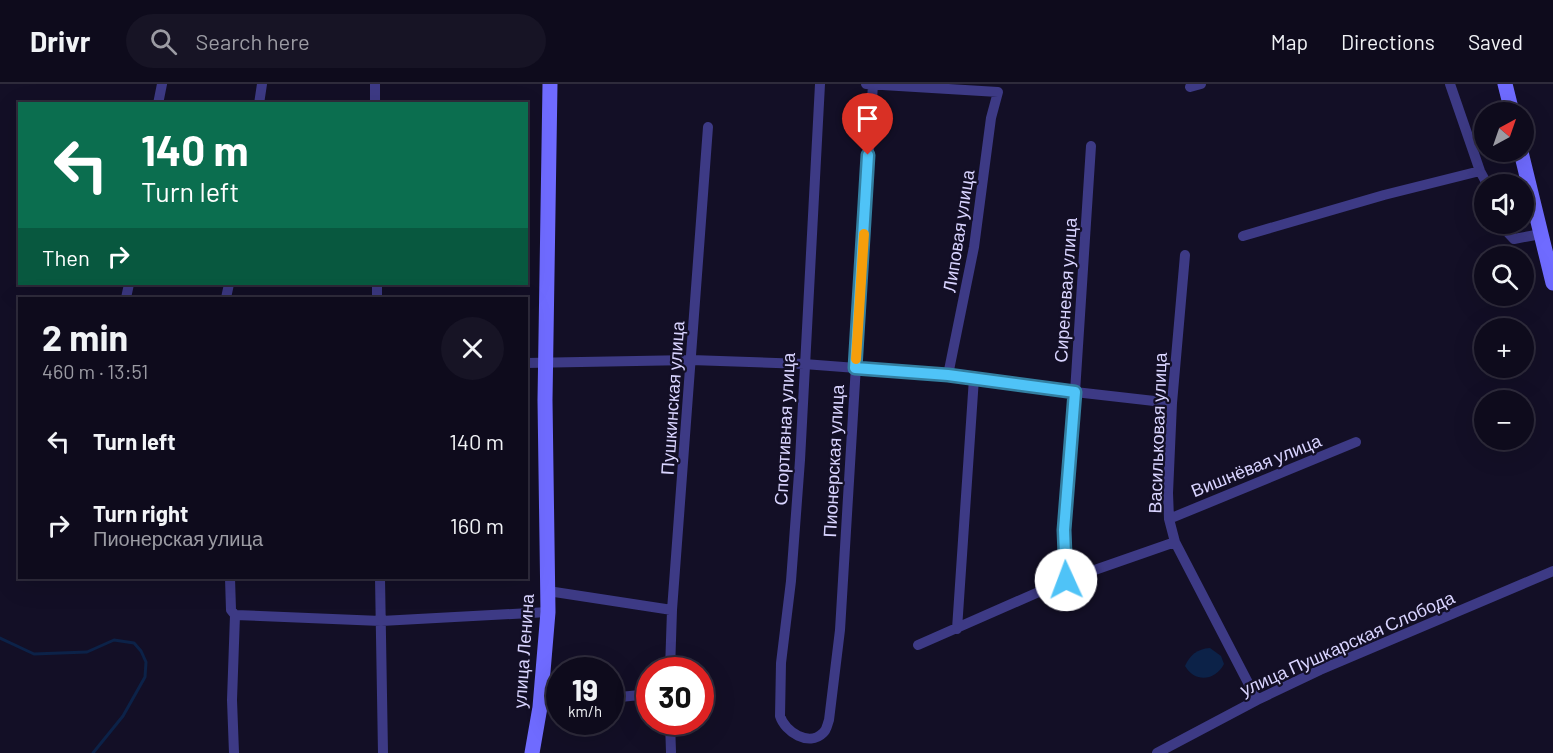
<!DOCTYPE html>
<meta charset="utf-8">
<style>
:root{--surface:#0e0b1c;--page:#171425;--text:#f1f3f6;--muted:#9b9ba3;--line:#2e2b3b}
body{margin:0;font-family:Barlow,sans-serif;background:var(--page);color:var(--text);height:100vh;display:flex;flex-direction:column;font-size:22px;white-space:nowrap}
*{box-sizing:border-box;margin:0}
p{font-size:20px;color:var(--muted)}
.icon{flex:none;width:33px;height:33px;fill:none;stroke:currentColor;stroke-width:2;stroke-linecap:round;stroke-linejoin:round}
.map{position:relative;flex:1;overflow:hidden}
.sheet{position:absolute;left:18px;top:213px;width:510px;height:282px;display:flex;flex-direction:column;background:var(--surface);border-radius:0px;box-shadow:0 6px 24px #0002,0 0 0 2px var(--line)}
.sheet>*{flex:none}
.banner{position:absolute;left:18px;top:18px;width:510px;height:183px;border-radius:0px;box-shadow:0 6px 24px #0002,0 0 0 2px var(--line);background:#0b6e4f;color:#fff;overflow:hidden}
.needle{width:39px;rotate:40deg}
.fabs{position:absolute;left:1474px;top:18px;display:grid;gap:12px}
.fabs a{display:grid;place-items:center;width:60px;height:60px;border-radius:50%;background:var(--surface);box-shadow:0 6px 24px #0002,0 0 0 2px var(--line);font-size:30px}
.speed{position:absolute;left:546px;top:573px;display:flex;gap:12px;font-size:30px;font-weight:700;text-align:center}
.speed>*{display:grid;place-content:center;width:78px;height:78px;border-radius:50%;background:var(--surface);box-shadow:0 6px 24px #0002,0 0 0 2px var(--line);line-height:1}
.speed small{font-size:15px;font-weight:400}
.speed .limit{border:9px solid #d22;background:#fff;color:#111}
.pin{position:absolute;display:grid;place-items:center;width:51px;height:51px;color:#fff;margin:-62px -26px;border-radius:50% 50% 50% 0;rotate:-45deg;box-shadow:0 0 6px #0007}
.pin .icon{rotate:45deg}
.me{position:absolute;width:66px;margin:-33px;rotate:358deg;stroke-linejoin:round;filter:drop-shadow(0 0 4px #0008)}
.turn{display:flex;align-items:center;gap:21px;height:126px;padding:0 24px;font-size:27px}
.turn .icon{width:78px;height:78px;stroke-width:2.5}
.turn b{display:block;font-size:42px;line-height:51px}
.then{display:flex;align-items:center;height:57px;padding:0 24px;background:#0003;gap:12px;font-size:22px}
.round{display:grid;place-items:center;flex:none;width:63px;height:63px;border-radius:32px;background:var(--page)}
.headline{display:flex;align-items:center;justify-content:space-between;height:102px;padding:0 24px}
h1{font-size:36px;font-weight:700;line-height:45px}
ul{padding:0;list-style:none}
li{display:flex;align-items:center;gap:18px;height:84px;padding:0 24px}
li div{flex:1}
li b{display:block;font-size:22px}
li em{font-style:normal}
header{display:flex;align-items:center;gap:36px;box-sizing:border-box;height:84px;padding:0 30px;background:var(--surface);border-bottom:2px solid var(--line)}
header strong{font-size:28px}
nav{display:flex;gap:33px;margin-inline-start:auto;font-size:21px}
.search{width:420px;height:54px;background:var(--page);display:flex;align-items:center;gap:15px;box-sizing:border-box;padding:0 21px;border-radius:33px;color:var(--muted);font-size:22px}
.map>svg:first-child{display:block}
.water{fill:#0c2248}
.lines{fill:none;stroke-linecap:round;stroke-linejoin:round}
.stream{stroke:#0c2248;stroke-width:3}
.minor{stroke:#3d3a85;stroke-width:10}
.secondary{stroke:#6f6bff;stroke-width:15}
.route-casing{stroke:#337fa1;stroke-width:15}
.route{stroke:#4fc3f7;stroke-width:10}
.slow{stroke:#f59e0b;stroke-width:10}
.labels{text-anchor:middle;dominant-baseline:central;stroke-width:4.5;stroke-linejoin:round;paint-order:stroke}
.street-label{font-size:18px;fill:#d9d4ff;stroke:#130f26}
</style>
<header>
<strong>Drivr</strong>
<div class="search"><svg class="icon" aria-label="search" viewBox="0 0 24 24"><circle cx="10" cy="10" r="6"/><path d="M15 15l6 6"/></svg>Search here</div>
<nav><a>Map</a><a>Directions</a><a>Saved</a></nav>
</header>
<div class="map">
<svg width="1553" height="669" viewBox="0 0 1553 669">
<rect width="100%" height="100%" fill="#130f26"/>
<!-- water -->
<path class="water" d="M1210 564 1221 572 1224 580C1215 597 1195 599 1185 582 1190 571 1197 565 1210 564Z"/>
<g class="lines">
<!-- stream -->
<path class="stream" d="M0 554 34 570 87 568 114 556 134 559 141 567 146 578 145 593 123 632 93 669"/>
<!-- minor -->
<path class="minor" d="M375 0V20
M820 0 800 376 791 497 781 579 780 632C785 648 809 663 823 649 827 646 827 641 829 636L840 546 873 0
M866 0 998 8 991 34 974 163 948 291
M1450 0 1480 87 1487 100
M1190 3 1201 0
M158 20 162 0
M259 20 262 0
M1500 140 1514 155 1541 150
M1243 152 1384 111 1480 87
M1185 171 1172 319 1168 409 1169 435 1175 458 1257 616
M377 200V214
M126 214 129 200
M226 214 229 200
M526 279 691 276 804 280 948 291 1075 308 1172 319
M1169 435 1356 358
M230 494 231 526 235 531 232 616 234 669
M380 494 383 669
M1066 496 1064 446 1075 308 1091 62
M548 507 672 526
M235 531 381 537 548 528
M957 545 974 294
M918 561 1066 496 1175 458
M670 586 672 526 708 43
M541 609 560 611
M610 614 650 610
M670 638 671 668
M1157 669 1257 616 1320 586 1553 487"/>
<!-- secondary -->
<path class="secondary" d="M1505 0 1512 28
M1521 68 1553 199
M532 669 540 623 548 528 545 316 550 0"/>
</g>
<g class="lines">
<defs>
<path id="route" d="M868 71 855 284 948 291 1075 308 1064 446 1066 496"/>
</defs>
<!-- route casing -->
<use href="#route" class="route-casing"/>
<!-- route -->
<use href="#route" class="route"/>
<!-- slow -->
<path class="slow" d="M856 275 864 150"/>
</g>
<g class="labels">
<!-- street labels -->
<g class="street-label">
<text transform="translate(958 147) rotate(-81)">Липовая улица</text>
<text transform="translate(1065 206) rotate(-86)">Сиреневая улица</text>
<text transform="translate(672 314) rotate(-86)">Пушкинская улица</text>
<text transform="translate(784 345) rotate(-87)">Спортивная улица</text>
<text transform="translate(1157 349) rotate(-88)">Васильковая улица</text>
<text transform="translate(833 377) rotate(-87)">Пионерская улица</text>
<text transform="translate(1256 381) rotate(-22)">Вишнёвая улица</text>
<text transform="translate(1347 559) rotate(-24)">улица Пушкарская Слобода</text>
<text transform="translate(523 567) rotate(-86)">улица Ленина</text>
</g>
</g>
</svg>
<div class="fabs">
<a><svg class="needle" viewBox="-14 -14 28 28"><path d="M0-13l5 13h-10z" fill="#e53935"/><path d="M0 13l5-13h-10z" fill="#9b9ba3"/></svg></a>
<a><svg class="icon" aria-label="sound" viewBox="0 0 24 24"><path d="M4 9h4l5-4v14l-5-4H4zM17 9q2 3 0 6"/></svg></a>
<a><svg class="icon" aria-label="search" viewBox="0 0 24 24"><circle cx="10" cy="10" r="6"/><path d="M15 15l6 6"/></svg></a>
<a>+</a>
<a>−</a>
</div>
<div class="speed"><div>19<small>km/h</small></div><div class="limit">30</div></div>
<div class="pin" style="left:868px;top:71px;background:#d93025"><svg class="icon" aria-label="arrive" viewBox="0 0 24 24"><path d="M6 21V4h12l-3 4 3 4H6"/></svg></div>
<svg class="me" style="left:1066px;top:496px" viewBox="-20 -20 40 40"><circle r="19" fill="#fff"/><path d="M0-13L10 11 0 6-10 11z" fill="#4fc3f7"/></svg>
<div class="banner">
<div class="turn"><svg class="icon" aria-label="left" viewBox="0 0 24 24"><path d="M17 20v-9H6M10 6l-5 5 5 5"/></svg><div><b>140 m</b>Turn left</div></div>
<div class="then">Then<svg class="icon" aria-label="right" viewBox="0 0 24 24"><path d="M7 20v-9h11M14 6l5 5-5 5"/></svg></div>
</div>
<section class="sheet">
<div class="headline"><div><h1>2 min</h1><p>460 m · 13:51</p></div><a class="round"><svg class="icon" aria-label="close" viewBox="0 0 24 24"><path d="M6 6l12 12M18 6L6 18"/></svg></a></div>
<ul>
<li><svg class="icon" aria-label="left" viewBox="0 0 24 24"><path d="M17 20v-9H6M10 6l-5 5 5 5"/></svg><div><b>Turn left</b></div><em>140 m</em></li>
<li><svg class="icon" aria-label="right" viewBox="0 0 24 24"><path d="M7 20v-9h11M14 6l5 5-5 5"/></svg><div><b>Turn right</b><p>Пионерская улица</p></div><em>160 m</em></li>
</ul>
</section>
</div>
